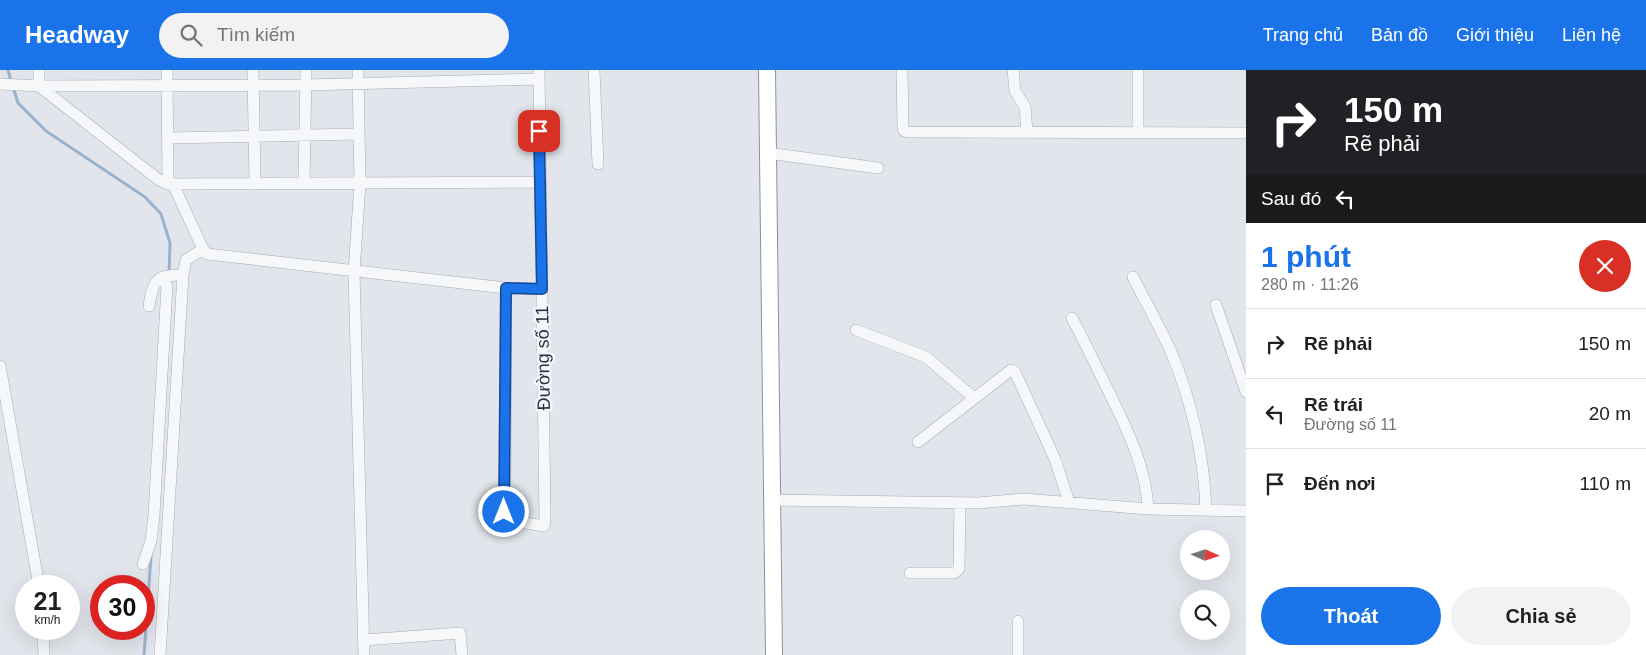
<!DOCTYPE html>
<html lang="vi">
<meta charset="utf-8">
<style>
:root{--surface:#fff;--page:#f2f2f2;--text:#202124;--muted:#757577;--line:#e0e0e0;--accent:#1a73e8}
body{margin:0;font-family:Arial,sans-serif;background:var(--page);color:var(--text);height:100vh;display:flex;flex-direction:column;font-size:19px;white-space:nowrap}
*{box-sizing:border-box;margin:0}
p{font-size:16px;color:var(--muted)}
.icon{flex:none;width:28px;height:28px;fill:none;stroke:currentColor;stroke-width:2;stroke-linecap:round;stroke-linejoin:round}
.map{position:relative;flex:1;overflow:hidden}
.drawer{display:flex;flex-direction:column;background:var(--surface);width:400px}
.drawer>*{flex:none}
.hud{background:#202124;color:#fff;overflow:hidden}
.needle{width:32px;rotate:93deg}
.buttons{position:absolute;left:1180px;top:460px;display:grid;gap:10px}
.buttons a{display:grid;place-items:center;width:50px;height:50px;border-radius:50%;background:var(--surface);box-shadow:0 5px 20px #0002;font-size:25px}
.speed{position:absolute;left:15px;top:505px;display:flex;gap:10px;font-size:25px;font-weight:700;text-align:center}
.speed>*{display:grid;place-content:center;width:65px;height:65px;border-radius:50%;background:var(--surface);box-shadow:0 5px 20px #0002;line-height:1}
.speed small{font-size:12px;font-weight:400}
.speed .limit{border:8px solid #d22;background:#fff;color:#111}
.pin{position:absolute;display:grid;place-items:center;width:42px;height:42px;color:#fff;margin:-21px;border-radius:10px;box-shadow:0 2px 8px #0006}
.me{position:absolute;width:55px;margin:-28px;rotate:0deg;stroke-linejoin:round;filter:drop-shadow(0 0 4px #0008)}
.turn{display:flex;align-items:center;gap:18px;height:105px;padding:0 15px;font-size:22px}
.turn .icon{width:65px;height:65px;stroke-width:2.5}
.turn b{display:block;font-size:35px;line-height:42px}
.then{display:flex;align-items:center;height:48px;padding:0 15px;background:#0003;gap:10px;font-size:19px}
.round{display:grid;place-items:center;flex:none;width:52px;height:52px;border-radius:26px;background:var(--page)}
.head{display:flex;align-items:center;justify-content:space-between;height:85px;padding:0 15px}
h1{font-size:30px;font-weight:600;line-height:38px;color:var(--accent)}
.cta{display:flex;gap:10px;margin-top:auto;padding:10px 15px}
.cta a{flex:1;height:58px;border-radius:30px;background:var(--accent);color:#fff;font-size:20px;font-weight:600;line-height:58px;text-align:center}
.cta a+a{background:var(--page);color:var(--text)}
ul{padding:0;list-style:none}
li{display:flex;align-items:center;gap:15px;height:70px;padding:0 15px;border-top:1px solid var(--line)}
li div{flex:1}
li b{display:block;font-size:19px}
li em{font-style:normal}
header{display:flex;align-items:center;gap:30px;box-sizing:border-box;height:70px;padding:0 25px;background:var(--accent);color:#fff}
header strong{font-size:24px}
nav{display:flex;gap:28px;margin-inline-start:auto;font-size:18px}
.search{width:350px;height:45px;background:var(--page);display:flex;align-items:center;gap:12px;box-sizing:border-box;padding:0 18px;border-radius:28px;color:var(--muted);font-size:19px}
main{display:flex;flex:1;min-height:0}
.map>svg:first-child{display:block}
.lines{fill:none;stroke-linecap:round;stroke-linejoin:round}
.stream{stroke:#9bb2ce;stroke-width:3}
.minor-casing{stroke:#a7acb7;stroke-width:12}
.highway-casing{stroke:#8992a3;stroke-width:18}
.minor{stroke:#f6f7f9;stroke-width:11}
.highway{stroke:#fff;stroke-width:16}
.route-casing{stroke:#114b97;stroke-width:12}
.route{stroke:#1a73e8;stroke-width:9}
.labels{text-anchor:middle;dominant-baseline:central;stroke-width:5;stroke-linejoin:round;paint-order:stroke}
.street-label{font-size:18px;fill:#293245;stroke:#f2f5f9}
</style>
<header>
<strong>Headway</strong>
<div class="search"><svg class="icon" aria-label="search" viewBox="0 0 24 24"><circle cx="10" cy="10" r="6"/><path d="M15 15l6 6"/></svg>Tìm kiếm</div>
<nav><a>Trang chủ</a><a>Bản đồ</a><a>Giới thiệu</a><a>Liên hệ</a></nav>
</header>
<main>
<div class="map">
<svg width="1246" height="585" viewBox="0 0 1246 585">
<rect width="100%" height="100%" fill="#e2e6ec"/>
<g class="lines">
<!-- stream -->
<path class="stream" d="M8 0 11 11
M13 17 18 33 46 61 145 127 161 144 170 173 169 203
M144 585 151 486"/>
<defs>
<path id="minor" d="M39 0V16L159 110 168 114 540 112
M167 0 168 114
M253 0 255 114
M358 0 360 113 354 202 364 585
M539 0 545 450 544 456 513 451 505 442 506 218 542 219
M594 0 598 94
M902 0 903 57 904 61 908 62 1246 63
M1013 0 1015 21 1025 37 1027 62
M1138 0V62
M0 14 39 16 306 15 539 9
M168 68 359 64
M768 83 878 98
M304 113 306 0
M173 114 203 179 207 184 506 218
M1133 207C1145 231 1159 255 1170 279 1191 329 1204 386 1206 440
M1216 235 1246 322
M149 236C153 210 156 205 183 205
M1072 248C1085 273 1097 298 1110 324 1128 361 1146 397 1148 439
M856 260 926 287 974 328
M0 296 39 516
M918 372 1011 300 1015 302 1055 389 1069 432
M771 430 978 433 1024 429 1148 439 1246 441
M143 494 151 471 154 445 167 216 162 207
M910 503H954L959 499 960 433
M43 559 44 585
M364 570 460 563 462 585
M160 585 183 205 186 190 203 179
M1018 585V551"/>
<path id="highway" d="M767 0 774 585"/>
</defs>
<!-- minor casing -->
<use href="#minor" class="minor-casing"/>
<!-- highway casing -->
<use href="#highway" class="highway-casing"/>
<!-- minor -->
<use href="#minor" class="minor"/>
<!-- highway -->
<use href="#highway" class="highway"/>
</g>
<g class="lines">
<defs>
<path id="route" d="M504 442 506 218 542 219 539 61"/>
</defs>
<!-- route casing -->
<use href="#route" class="route-casing"/>
<!-- route -->
<use href="#route" class="route"/>
</g>
<g class="labels">
<!-- street labels -->
<g class="street-label">
<text transform="translate(543 288) rotate(-91)">Đường số 11</text>
</g>
</g>
</svg>
<div class="buttons">
<a><svg class="needle" viewBox="-14 -14 28 28"><path d="M0-13l5 13h-10z" fill="#e53935"/><path d="M0 13l5-13h-10z" fill="#757577"/></svg></a>
<a><svg class="icon" aria-label="search" viewBox="0 0 24 24"><circle cx="10" cy="10" r="6"/><path d="M15 15l6 6"/></svg></a>
</div>
<div class="speed"><div>21<small>km/h</small></div><div class="limit">30</div></div>
<div class="pin" style="left:539px;top:61px;background:#d93025"><svg class="icon" aria-label="arrive" viewBox="0 0 24 24"><path d="M6 21V4h12l-3 4 3 4H6"/></svg></div>
<svg class="me" style="left:504px;top:442px" viewBox="-20 -20 40 40"><circle r="17" fill="#1a73e8" stroke="#fff" stroke-width="3"/><path d="M0-11L8 9 0 5-8 9z" fill="#fff"/></svg>
</div>
<section class="drawer">
<div class="hud">
<div class="turn"><svg class="icon" aria-label="right" viewBox="0 0 24 24"><path d="M7 20v-9h11M14 6l5 5-5 5"/></svg><div><b>150 m</b>Rẽ phải</div></div>
<div class="then">Sau đó<svg class="icon" aria-label="left" viewBox="0 0 24 24"><path d="M17 20v-9H6M10 6l-5 5 5 5"/></svg></div>
</div>
<div class="head"><div><h1>1 phút</h1><p>280 m · 11:26</p></div><a class="round" style="background:#d93025;color:#fff"><svg class="icon" aria-label="close" viewBox="0 0 24 24"><path d="M6 6l12 12M18 6L6 18"/></svg></a></div>
<ul>
<li><svg class="icon" aria-label="right" viewBox="0 0 24 24"><path d="M7 20v-9h11M14 6l5 5-5 5"/></svg><div><b>Rẽ phải</b></div><em>150 m</em></li>
<li><svg class="icon" aria-label="left" viewBox="0 0 24 24"><path d="M17 20v-9H6M10 6l-5 5 5 5"/></svg><div><b>Rẽ trái</b><p>Đường số 11</p></div><em>20 m</em></li>
<li><svg class="icon" aria-label="arrive" viewBox="0 0 24 24"><path d="M6 21V4h12l-3 4 3 4H6"/></svg><div><b>Đến nơi</b></div><em>110 m</em></li>
</ul>
<div class="cta"><a>Thoát</a><a>Chia sẻ</a></div>
</section>
</main>
